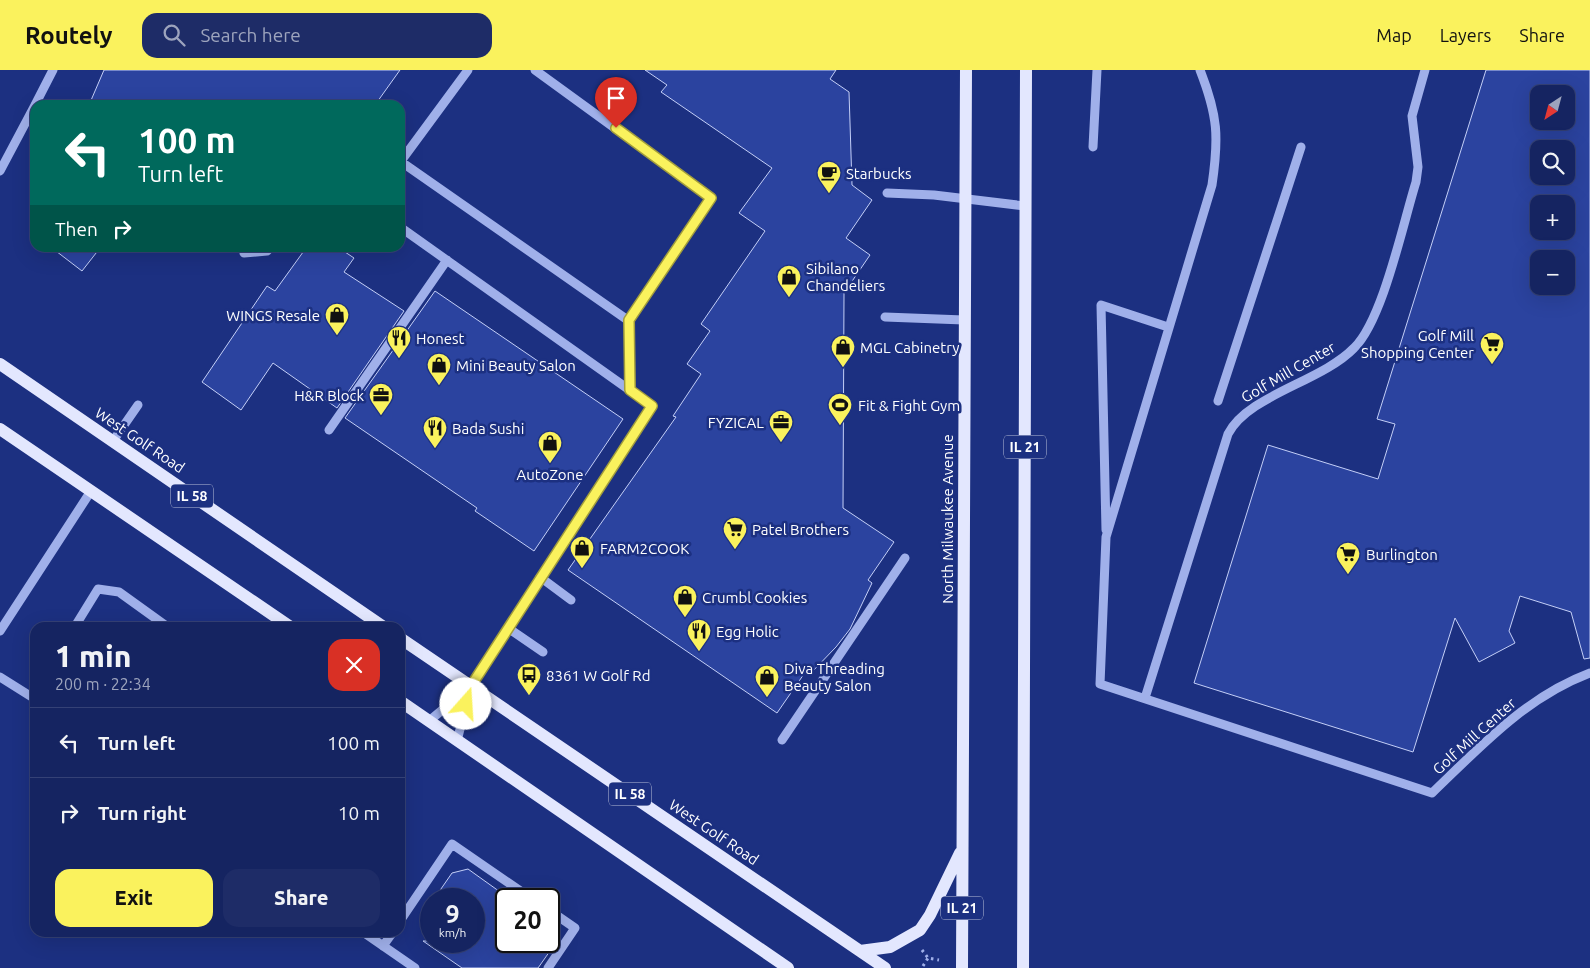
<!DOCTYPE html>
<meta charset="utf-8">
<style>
:root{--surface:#152461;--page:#1e2c67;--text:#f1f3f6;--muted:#9da4bd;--line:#344176;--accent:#faf25d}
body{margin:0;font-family:Ubuntu,sans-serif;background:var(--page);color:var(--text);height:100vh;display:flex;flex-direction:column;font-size:19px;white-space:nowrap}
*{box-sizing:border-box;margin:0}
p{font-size:16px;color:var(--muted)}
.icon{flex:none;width:28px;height:28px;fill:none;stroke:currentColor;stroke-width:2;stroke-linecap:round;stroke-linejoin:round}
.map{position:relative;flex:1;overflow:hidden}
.panel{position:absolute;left:30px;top:552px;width:375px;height:315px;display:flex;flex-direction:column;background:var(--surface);border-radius:15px;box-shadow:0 5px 20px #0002,0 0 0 1px var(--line)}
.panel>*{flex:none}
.banner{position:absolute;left:30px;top:30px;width:375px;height:152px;border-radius:15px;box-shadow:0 5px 20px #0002,0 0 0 1px var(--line);background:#00695c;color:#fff;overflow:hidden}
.needle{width:32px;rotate:216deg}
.controls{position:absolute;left:1530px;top:15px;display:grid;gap:10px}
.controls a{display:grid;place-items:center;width:45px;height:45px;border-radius:10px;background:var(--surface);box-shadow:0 5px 20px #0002,0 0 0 1px var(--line);font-size:25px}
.speed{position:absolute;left:420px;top:818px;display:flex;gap:10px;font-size:25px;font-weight:700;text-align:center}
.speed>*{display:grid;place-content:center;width:65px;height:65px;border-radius:50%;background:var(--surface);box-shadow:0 5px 20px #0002,0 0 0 1px var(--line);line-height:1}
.speed small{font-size:12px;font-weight:400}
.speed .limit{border:2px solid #111;border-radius:8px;background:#fff;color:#111}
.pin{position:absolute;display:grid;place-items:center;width:42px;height:42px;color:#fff;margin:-51px -21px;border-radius:50% 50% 50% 0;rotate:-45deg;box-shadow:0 0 5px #0007}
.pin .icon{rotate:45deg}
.me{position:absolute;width:55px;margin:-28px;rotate:19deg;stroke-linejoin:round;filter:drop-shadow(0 0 4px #0008)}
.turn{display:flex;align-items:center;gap:18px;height:105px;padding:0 25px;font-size:22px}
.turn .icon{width:65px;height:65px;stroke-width:2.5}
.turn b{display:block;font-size:35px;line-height:42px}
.then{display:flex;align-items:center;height:48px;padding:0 25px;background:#0003;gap:10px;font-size:19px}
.round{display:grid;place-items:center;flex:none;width:52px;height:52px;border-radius:15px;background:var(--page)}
.head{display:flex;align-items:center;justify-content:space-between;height:85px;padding:0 25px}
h1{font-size:30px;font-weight:800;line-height:38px}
.primary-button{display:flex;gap:10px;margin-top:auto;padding:10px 25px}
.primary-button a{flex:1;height:58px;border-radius:15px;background:var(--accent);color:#111;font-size:20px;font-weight:800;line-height:58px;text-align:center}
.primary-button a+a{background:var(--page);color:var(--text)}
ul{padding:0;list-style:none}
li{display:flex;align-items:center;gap:15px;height:70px;padding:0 25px;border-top:1px solid var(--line)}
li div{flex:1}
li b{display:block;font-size:19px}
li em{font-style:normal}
header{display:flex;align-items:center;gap:30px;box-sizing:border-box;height:70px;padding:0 25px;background:var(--accent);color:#111}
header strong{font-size:24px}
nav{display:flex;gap:28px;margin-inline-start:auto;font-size:18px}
.search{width:350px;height:45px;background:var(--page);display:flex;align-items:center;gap:12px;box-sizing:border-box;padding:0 18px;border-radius:15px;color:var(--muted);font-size:19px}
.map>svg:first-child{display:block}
.building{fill:#2b439f;stroke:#c4cff7;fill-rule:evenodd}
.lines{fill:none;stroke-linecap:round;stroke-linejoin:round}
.path{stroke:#a0b0ea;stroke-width:3;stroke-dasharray:2.5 4;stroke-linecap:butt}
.minor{stroke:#a0b0ea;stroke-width:9}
.major{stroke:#e3e7fe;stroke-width:12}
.route-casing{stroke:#a29d3c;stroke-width:12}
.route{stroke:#faf25d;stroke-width:9}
.labels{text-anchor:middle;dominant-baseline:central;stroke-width:5;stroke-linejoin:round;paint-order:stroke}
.shield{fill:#1c3081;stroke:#bbc1d9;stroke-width:1}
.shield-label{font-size:14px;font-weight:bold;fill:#fff}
.poi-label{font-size:15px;fill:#fff;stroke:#1c3081;text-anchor:start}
.street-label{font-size:15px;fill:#fff;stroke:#1c3081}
</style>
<header>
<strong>Routely</strong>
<div class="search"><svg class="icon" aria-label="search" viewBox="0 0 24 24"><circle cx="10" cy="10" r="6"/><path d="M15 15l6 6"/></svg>Search here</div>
<nav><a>Map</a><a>Layers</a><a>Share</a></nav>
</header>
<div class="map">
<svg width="1590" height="898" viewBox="0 0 1590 898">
<rect width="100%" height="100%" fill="#1c3081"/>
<!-- building -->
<path class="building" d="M104 0H400L375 35H89Z
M645 0H836L830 9 849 22 852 115 872 130 846 168 870 185 844 223 843 438 894 472 868 510 872 513 850 559 836 577 810 604 806 601 777 643 568 500 676 347 673 346 701 304 687 294 710 261 701 254 765 161 739 143 772 98 661 22 667 15Z
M1486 0H1590V588L1584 589 1571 542 1520 526 1509 561 1515 573 1479 592 1455 548 1413 682 1194 613 1268 375 1378 409 1395 354 1377 349ZM1539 24H1566V51H1539ZM1539 79H1566V106H1539ZM1539 134H1566V161H1539ZM1539 189H1566V216H1539Z
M52 178H100L82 201Z
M306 178H339L354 188 344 202 404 241 337 338 273 293 241 340 202 312 267 216 275 221Z
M435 221 623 349 534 481 475 441 477 438 345 348Z
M468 799 510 829H506V871H557L538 898H462L423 871H474V829H434L452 803Z"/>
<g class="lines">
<!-- path -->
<path class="path" d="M922 880 928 888 939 890
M923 896 928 888"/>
<!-- minor -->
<path class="minor" d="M535 0 711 128 629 251 630 320
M1200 0C1218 46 1219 67 1212 115L1106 467 1100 614 1432 723C1481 676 1526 627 1590 603
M35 35 53 0
M1093 77 1097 0
M400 91 629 251
M401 91 468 0
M0 101 35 35
M887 123 934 125 1025 136
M400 157 652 336 471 616 429 651
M244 183 267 181 270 178
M885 247 964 250
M1218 331 1301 77
M329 360 447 190
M113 371 138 335
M1106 460 1101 235 1168 257
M540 507 571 530
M74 558 98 519 119 522 169 558
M508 558 543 582
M0 561 91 421
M0 607 35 629
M1145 628 1228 364C1248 325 1321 312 1354 278 1383 250 1403 153 1416 112L1418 97 1412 46 1425 0
M782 670 905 488
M457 671 471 616
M400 851 452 774 532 829
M363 862 415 898
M383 876 393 862
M548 898 575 858 549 840"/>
<!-- major -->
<path class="major" d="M0 294 385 558
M0 359 292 558
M400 568 885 898
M400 631 788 898
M860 881 890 877 920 860 930 845 960 783
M962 898 966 0
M1023 898 1026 0"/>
</g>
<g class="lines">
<defs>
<path id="route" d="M466 634 471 616 652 336 630 320 629 250 711 128 616 58"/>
</defs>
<!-- route casing -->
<use href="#route" class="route-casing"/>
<!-- route -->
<use href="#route" class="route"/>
</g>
<!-- icons -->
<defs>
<symbol id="cafe-pin" viewBox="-11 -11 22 30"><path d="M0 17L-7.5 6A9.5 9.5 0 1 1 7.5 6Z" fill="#faf25d" stroke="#1c3081"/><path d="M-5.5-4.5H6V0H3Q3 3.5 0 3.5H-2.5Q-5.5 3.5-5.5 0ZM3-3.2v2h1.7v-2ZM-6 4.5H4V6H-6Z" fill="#111"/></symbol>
<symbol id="shop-pin" viewBox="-11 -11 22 30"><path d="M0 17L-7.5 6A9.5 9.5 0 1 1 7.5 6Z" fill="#faf25d" stroke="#1c3081"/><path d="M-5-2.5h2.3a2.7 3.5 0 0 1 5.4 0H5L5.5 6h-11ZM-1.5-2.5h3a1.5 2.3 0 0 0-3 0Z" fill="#111"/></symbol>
<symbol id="restaurant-pin" viewBox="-11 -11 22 30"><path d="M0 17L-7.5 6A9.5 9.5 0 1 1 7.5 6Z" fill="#faf25d" stroke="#1c3081"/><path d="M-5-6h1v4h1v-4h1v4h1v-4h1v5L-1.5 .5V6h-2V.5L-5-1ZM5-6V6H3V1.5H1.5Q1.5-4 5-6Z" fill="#111"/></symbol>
<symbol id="supermarket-pin" viewBox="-11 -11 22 30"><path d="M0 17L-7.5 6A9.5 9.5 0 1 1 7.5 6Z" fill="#faf25d" stroke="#1c3081"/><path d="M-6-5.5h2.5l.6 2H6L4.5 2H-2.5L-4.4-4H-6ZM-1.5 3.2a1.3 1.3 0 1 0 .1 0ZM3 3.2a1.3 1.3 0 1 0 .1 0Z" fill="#111"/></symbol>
<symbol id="office-pin" viewBox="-11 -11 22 30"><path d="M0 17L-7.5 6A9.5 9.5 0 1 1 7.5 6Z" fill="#faf25d" stroke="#1c3081"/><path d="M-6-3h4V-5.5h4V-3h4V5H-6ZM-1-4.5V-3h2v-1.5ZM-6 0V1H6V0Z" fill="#111"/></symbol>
<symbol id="stadium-pin" viewBox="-11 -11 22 30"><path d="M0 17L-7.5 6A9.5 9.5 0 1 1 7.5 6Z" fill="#faf25d" stroke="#1c3081"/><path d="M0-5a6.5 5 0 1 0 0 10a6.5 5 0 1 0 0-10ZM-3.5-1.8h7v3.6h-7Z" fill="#111"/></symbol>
<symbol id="bus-pin" viewBox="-11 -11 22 30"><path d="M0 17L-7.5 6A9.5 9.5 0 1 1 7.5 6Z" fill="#faf25d" stroke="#1c3081"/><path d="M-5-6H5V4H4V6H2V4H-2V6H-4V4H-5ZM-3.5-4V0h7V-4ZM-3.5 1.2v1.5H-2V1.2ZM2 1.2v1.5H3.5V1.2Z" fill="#111"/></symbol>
</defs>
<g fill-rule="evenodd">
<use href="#cafe-pin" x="815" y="89" width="28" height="38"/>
<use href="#shop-pin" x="775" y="193" width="28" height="38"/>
<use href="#shop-pin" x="323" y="231" width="28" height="38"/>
<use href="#restaurant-pin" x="385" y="254" width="28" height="38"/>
<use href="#supermarket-pin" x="1478" y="260" width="28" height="38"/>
<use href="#shop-pin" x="829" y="263" width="28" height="38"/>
<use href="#shop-pin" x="425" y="281" width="28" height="38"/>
<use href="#office-pin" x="367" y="311" width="28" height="38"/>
<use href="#stadium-pin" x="826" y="321" width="28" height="38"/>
<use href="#office-pin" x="767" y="338" width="28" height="38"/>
<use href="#restaurant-pin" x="421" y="344" width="28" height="38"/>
<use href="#shop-pin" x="536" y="359" width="28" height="38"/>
<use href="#supermarket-pin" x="721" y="445" width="28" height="38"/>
<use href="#shop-pin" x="568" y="464" width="28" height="38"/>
<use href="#supermarket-pin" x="1334" y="470" width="28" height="38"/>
<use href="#shop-pin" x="671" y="513" width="28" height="38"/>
<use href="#restaurant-pin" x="685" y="547" width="28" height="38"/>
<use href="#bus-pin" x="515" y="591" width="28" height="38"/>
<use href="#shop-pin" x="753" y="593" width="28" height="38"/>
</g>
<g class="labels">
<!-- shield labels -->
<g class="shield">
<rect x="1004" y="365.5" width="42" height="23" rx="4"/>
<rect x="171" y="414.5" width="42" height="23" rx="4"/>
<rect x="609" y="712.5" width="42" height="23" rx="4"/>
<rect x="941" y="826.5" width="42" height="23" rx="4"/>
</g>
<g class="shield-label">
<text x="1025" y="377">IL 21</text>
<text x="192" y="426">IL 58</text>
<text x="630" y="724">IL 58</text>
<text x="962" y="838">IL 21</text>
</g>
<!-- poi labels -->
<g class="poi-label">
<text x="846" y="103">Starbucks</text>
<text x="806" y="198">Sibilano<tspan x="806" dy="17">Chandeliers</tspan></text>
<text x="320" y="245" text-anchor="end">WINGS Resale</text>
<text x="1474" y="265" text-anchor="end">Golf Mill<tspan x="1474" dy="17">Shopping Center</tspan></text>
<text x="416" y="268">Honest</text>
<text x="860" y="277">MGL Cabinetry</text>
<text x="456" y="295">Mini Beauty Salon</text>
<text x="364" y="325" text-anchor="end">H&amp;R Block</text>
<text x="858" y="335">Fit &amp; Fight Gym</text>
<text x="764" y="352" text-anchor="end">FYZICAL</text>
<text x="452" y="358">Bada Sushi</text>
<text x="550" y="404" text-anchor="middle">AutoZone</text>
<text x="752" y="459">Patel Brothers</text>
<text x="600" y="478">FARM2COOK</text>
<text x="1366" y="484">Burlington</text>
<text x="702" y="527">Crumbl Cookies</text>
<text x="716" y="561">Egg Holic</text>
<text x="784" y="598">Diva Threading<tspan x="784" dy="17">Beauty Salon</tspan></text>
<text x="546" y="605">8361 W Golf Rd</text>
</g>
<!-- street labels -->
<g class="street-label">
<text transform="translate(1288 302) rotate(-30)">Golf Mill Center</text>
<text transform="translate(140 370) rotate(34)">West Golf Road</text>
<text transform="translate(947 449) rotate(-90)">North Milwaukee Avenue</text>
<text transform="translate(1474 666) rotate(-42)">Golf Mill Center</text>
<text transform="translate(714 762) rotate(34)">West Golf Road</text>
</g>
</g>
</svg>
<div class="controls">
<a><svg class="needle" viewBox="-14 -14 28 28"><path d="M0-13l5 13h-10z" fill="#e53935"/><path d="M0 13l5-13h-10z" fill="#9da4bd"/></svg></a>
<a><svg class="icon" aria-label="search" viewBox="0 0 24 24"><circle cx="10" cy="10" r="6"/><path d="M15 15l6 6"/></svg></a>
<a>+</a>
<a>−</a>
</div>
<div class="speed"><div>9<small>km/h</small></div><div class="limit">20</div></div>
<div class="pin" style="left:616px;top:58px;background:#d93025"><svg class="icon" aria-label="arrive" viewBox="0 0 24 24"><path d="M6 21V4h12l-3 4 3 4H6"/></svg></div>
<svg class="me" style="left:466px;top:634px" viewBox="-20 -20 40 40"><circle r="19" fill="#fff"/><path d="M0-13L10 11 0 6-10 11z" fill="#faf25d"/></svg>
<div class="banner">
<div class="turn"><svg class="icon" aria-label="left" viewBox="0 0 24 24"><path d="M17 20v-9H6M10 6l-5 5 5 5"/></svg><div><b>100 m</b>Turn left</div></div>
<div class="then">Then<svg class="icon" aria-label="right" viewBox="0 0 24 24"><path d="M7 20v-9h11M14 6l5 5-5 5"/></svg></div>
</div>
<section class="panel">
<div class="head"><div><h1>1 min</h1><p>200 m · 22:34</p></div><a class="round" style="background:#d93025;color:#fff"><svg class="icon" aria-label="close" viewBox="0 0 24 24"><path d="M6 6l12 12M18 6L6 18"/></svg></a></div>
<ul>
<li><svg class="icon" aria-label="left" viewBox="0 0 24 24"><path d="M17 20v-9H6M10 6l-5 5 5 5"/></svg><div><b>Turn left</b></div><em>100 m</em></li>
<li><svg class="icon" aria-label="right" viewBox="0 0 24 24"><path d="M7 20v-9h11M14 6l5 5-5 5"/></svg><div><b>Turn right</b></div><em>10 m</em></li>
</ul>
<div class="primary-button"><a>Exit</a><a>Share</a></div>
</section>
</div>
